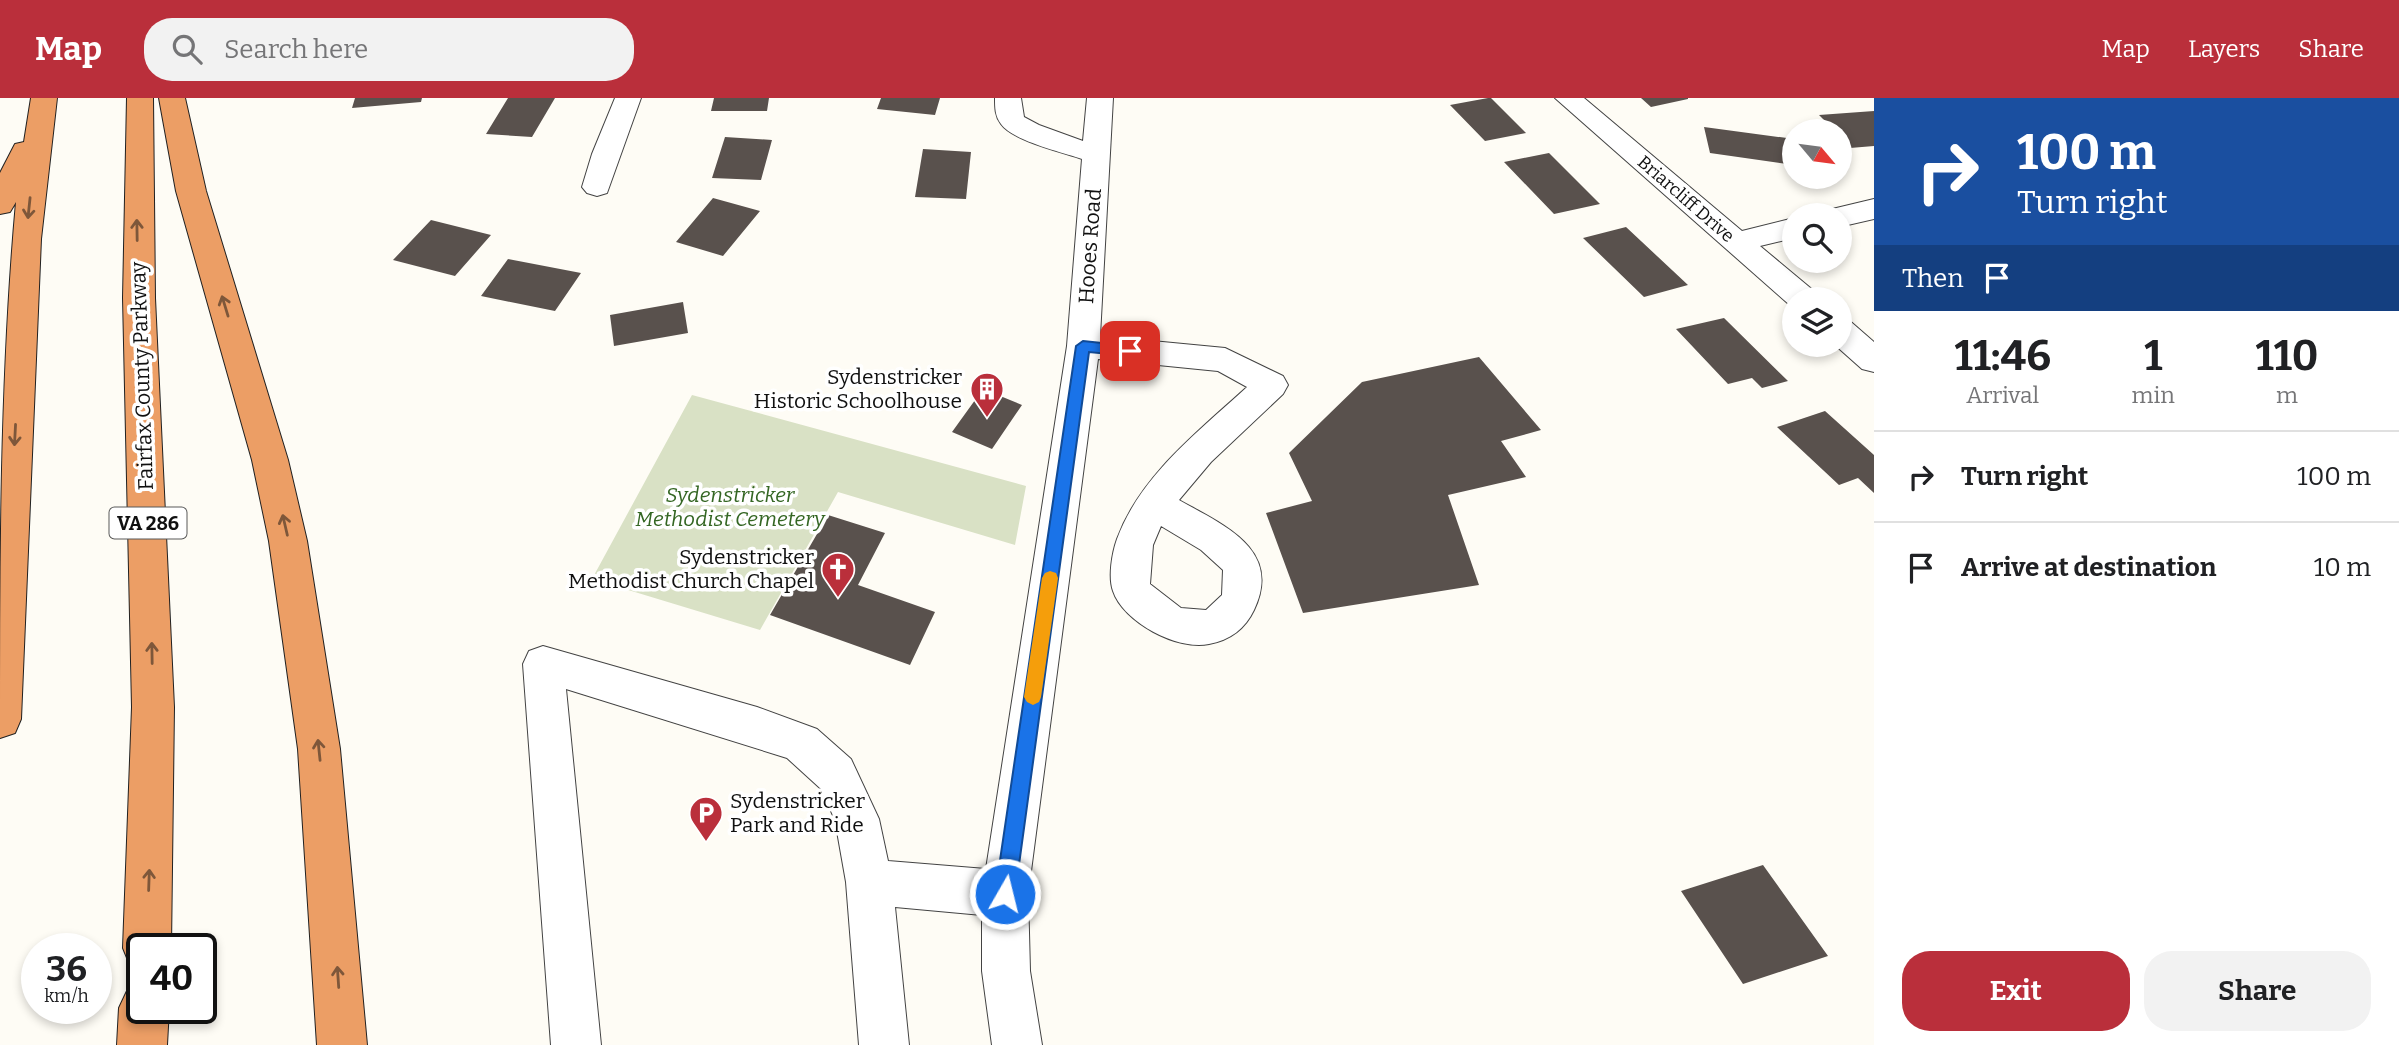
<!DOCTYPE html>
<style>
:root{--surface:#fff;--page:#f2f2f2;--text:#202124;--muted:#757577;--line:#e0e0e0;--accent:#ba2f3b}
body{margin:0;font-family:Bitter,serif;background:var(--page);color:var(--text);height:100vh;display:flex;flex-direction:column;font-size:26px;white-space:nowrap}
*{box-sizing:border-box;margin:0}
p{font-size:23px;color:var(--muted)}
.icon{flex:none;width:38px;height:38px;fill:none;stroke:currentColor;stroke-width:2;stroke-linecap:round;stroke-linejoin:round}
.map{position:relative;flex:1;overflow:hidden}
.sheet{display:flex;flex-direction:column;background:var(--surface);width:525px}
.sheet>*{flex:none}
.guide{background:#1a4fa0;color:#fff;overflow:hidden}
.needle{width:46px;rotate:119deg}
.controls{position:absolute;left:1782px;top:21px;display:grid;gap:14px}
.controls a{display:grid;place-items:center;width:70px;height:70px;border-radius:50%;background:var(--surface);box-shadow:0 4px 10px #0003;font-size:35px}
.speed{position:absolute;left:21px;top:835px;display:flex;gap:14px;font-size:35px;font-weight:700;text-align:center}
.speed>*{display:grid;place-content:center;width:91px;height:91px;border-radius:50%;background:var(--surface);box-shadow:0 4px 10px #0003;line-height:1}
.speed small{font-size:18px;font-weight:400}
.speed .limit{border:4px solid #111;border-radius:10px;background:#fff;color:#111}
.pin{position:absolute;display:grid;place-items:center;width:60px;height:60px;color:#fff;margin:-30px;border-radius:14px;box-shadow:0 4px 10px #0006}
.me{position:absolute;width:77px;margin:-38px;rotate:8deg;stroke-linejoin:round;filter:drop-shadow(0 0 5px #0008)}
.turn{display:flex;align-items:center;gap:24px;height:147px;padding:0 28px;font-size:32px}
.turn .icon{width:91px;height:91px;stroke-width:2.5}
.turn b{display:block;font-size:49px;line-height:60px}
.then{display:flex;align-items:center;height:66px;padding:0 28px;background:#0003;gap:14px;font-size:26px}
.eta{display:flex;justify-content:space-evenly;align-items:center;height:119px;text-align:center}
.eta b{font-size:42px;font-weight:700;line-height:49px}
.button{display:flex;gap:14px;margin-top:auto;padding:14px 28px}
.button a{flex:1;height:80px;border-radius:28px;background:var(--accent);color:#fff;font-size:28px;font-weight:700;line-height:80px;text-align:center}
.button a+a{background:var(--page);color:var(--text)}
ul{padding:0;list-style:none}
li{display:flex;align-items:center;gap:21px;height:91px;padding:0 28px;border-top:2px solid var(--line)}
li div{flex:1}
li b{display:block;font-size:26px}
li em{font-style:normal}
header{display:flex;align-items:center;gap:42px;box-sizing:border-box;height:98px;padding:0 35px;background:var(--accent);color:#fff}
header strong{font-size:33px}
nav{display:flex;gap:38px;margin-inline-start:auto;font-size:24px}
.search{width:490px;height:63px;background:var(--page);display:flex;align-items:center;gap:18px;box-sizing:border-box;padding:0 24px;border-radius:28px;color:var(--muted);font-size:26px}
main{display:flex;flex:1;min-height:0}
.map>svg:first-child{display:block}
.cemetery{fill:#d9e1c5}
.building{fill:#59514d}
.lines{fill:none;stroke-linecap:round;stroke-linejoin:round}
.minor-casing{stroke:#434343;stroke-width:2}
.highway-casing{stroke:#212121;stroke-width:2}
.minor{fill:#fff;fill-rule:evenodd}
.highway{fill:#ec9e65;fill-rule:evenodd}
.oneway{stroke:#7e573a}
.route{fill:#1a73e8;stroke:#114b97;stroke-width:2}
.slow{fill:#f59e0b}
.labels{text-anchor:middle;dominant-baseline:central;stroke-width:7;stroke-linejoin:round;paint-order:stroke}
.far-street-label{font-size:18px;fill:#101010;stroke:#fff}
.shield{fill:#fff;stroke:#585858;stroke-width:2}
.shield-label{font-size:19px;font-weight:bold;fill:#101010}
.street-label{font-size:21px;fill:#101010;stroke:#fff}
.poi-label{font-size:21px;fill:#101010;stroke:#fff;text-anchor:end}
.park-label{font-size:21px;font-style:italic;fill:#346623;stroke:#fff}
</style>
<header>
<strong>Map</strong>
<div class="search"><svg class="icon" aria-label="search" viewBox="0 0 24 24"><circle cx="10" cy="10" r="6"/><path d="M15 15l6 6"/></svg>Search here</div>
<nav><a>Map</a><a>Layers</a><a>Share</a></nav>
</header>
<main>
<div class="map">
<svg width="1874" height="947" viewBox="0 0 1874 947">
<rect width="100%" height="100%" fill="#fefcf5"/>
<!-- cemetery -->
<path class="cemetery" d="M692 297 1026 388 1015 447 838 394 760 532 592 481Z"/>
<!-- building -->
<path class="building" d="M355 0H422L421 4 352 10Z
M508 0H555L532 39 486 36Z
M714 0H769L767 13H711Z
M881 0H940L935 17 877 11Z
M1488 0H1491L1526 35 1485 43 1450 7Z
M1641 0H1688V1L1651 9Z
M1874 13V48L1850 50 1839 38V33H1835L1819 17Z
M1704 29 1794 41V67L1710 55Z
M725 39 772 42 761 82 712 80Z
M923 51 971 54 966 101 915 99Z
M1549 55 1600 106 1554 116 1504 64Z
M713 100 760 113 723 158 676 144Z
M431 122 491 137 455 178 393 162Z
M1626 129 1688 187 1644 199 1583 140Z
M508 161 581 175 555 213 481 198Z
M683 204 688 235 614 248 610 217Z
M1724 220 1788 283 1762 290 1752 280 1728 286 1676 231Z
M1479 259 1541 332 1501 343 1526 379 1448 397 1479 487 1303 515 1266 415 1312 403 1289 355 1362 284Z
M983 291 1022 307 992 351 952 334Z
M1825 313 1874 357V395L1858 380 1839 387 1777 329Z
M828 417 885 435 858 487 935 514 910 567 770 517Z
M1763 767 1828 858 1743 886 1681 793Z"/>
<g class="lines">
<defs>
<path id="minor" d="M615 0H641L607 95 597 98 587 95 582 89 592 56Z
M995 0H1021L1024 19 1039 27 1083 43 1087 0H1113L1100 238 1225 250 1283 278 1288 287 1283 296 1211 364 1179 402C1223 427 1283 451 1254 512 1245 531 1230 542 1209 546 1178 553 1123 524 1113 493 1108 479 1112 455 1117 441 1140 378 1199 333 1247 289L1218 273 1098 261 1028 796 1030 873 1042 947H992L982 873V817L895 809 909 947H859L846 784 835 722 821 691 787 660 566 591 601 947H551L523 566 529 553 543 548 757 609 817 631 851 661 879 721 888 763 986 771 1067 248 1082 61C1062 54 1013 43 1001 26 995 18 995 10 995 0ZM1161 428 1201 452 1223 472 1222 497 1206 512 1181 510 1150 486 1153 447Z
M1555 0H1584L1742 133 1794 120V140L1760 148 1814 193 1819 201H1794L1792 209Z
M1874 101V121L1839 129V117H1825L1828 112Z
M1839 221 1851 224 1874 244V274L1862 271 1835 247H1839Z"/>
<path id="highway" d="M31 0H57L41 141 21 621 15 635 0 640C0 462 0 281 16 104L10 114 0 116V75L15 46 24 44Z
M127 0H153L155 200 174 609 171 850H142V872L130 867 123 850 132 609 123 200Z
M159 0H185L206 93 288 362 307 443 340 651 367 947H317L298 651 269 443 252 362 176 93Z
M142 886V910H169L167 947H117L119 910 127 893Z"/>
</defs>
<!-- minor casing -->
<use href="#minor" class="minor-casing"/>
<!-- highway casing -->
<use href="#highway" class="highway-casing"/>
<!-- minor -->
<use href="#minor" class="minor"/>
<!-- highway -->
<use href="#highway" class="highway"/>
</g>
<!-- one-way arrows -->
<defs><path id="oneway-shaft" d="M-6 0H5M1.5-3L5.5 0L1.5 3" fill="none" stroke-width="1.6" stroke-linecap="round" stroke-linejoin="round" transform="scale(1.75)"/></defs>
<g class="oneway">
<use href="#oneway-shaft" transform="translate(29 110) rotate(96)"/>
<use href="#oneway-shaft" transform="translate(137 132) rotate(-91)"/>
<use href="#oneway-shaft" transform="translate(225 208) rotate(-107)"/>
<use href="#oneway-shaft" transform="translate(15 337) rotate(93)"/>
<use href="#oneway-shaft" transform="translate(285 427) rotate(-103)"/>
<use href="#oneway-shaft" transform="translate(152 555) rotate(-91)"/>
<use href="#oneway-shaft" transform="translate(319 652) rotate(-96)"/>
<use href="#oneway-shaft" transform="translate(149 782) rotate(-88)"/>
<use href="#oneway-shaft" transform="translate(338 879) rotate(-94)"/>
</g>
<!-- route -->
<path class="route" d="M1083 243 1130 248 1137 253 1130 258 1089 254 1015 796 1012 803 1005 806 998 803 995 796 1076 248Z"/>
<!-- slow -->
<path class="slow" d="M1050 473 1056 475 1058 480 1041 599 1039 604 1033 607 1027 604 1024 599 1042 480 1045 475Z"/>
<!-- icons -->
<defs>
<symbol id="building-pin" viewBox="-11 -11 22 30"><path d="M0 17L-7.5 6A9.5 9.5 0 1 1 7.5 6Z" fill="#ba2f3b" stroke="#fff"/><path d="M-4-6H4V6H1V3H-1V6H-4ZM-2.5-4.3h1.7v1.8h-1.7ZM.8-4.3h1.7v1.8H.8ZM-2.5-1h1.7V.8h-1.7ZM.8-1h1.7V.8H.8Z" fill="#fff"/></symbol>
<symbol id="church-pin" viewBox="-11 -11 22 30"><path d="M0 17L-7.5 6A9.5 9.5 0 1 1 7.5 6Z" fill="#ba2f3b" stroke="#fff"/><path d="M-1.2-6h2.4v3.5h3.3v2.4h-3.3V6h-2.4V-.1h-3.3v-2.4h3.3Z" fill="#fff"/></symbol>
<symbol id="parking-pin" viewBox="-11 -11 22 30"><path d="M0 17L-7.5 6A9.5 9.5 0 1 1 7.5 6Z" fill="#ba2f3b" stroke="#fff"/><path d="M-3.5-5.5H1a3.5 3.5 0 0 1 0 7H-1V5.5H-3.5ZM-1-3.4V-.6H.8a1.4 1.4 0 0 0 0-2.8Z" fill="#fff"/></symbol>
</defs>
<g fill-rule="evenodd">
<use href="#building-pin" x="968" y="272" width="38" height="52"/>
<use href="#church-pin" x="819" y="452" width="38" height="52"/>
<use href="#parking-pin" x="687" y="696" width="38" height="52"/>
</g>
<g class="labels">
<!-- far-street labels -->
<g class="far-street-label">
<text transform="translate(1686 101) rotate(41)">Briarcliff Drive</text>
</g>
<!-- shield labels -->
<rect class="shield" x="109.5" y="409.5" width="77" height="31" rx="5"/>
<g class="shield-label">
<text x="148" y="425">VA 286</text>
</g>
<!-- street labels -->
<g class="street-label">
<text transform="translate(1090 148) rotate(-86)">Hooes Road</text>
<text transform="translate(142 278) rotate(-92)">Fairfax County Parkway</text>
</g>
<!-- poi labels -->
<g class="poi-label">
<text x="962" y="279">Sydenstricker<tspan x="962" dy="24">Historic Schoolhouse</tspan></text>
<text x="814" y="459">Sydenstricker<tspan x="814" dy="24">Methodist Church Chapel</tspan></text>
<text x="730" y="703" text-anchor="start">Sydenstricker<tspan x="730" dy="24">Park and Ride</tspan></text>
</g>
<!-- park labels -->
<g class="park-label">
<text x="730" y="397">Sydenstricker<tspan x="730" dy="24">Methodist Cemetery</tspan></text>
</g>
</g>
</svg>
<div class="controls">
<a><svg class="needle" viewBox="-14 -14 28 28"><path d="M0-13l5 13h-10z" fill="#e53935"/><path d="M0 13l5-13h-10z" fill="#757577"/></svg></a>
<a><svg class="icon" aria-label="search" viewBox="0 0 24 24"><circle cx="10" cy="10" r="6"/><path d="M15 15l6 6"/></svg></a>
<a><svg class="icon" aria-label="layers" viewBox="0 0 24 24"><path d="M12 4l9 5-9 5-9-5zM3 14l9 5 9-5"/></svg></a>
</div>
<div class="speed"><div>36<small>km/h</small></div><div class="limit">40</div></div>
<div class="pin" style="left:1130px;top:253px;background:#d93025"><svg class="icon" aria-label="arrive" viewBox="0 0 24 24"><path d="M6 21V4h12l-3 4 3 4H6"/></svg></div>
<svg class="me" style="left:1005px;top:796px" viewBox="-20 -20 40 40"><circle r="17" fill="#1a73e8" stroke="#fff" stroke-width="3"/><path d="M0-11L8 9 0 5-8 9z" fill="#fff"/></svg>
</div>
<section class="sheet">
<div class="guide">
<div class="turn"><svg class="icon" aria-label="right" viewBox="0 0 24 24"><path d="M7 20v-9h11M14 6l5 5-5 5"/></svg><div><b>100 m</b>Turn right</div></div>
<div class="then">Then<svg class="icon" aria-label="arrive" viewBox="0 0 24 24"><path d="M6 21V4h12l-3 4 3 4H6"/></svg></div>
</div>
<div class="eta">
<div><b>11:46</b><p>Arrival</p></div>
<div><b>1</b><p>min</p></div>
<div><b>110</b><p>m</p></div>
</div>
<ul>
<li><svg class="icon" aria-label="right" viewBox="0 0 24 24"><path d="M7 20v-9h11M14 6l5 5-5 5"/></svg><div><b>Turn right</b></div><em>100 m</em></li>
<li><svg class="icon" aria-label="arrive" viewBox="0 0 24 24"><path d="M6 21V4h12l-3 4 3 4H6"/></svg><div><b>Arrive at destination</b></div><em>10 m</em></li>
</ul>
<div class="button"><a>Exit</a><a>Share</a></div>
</section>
</main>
